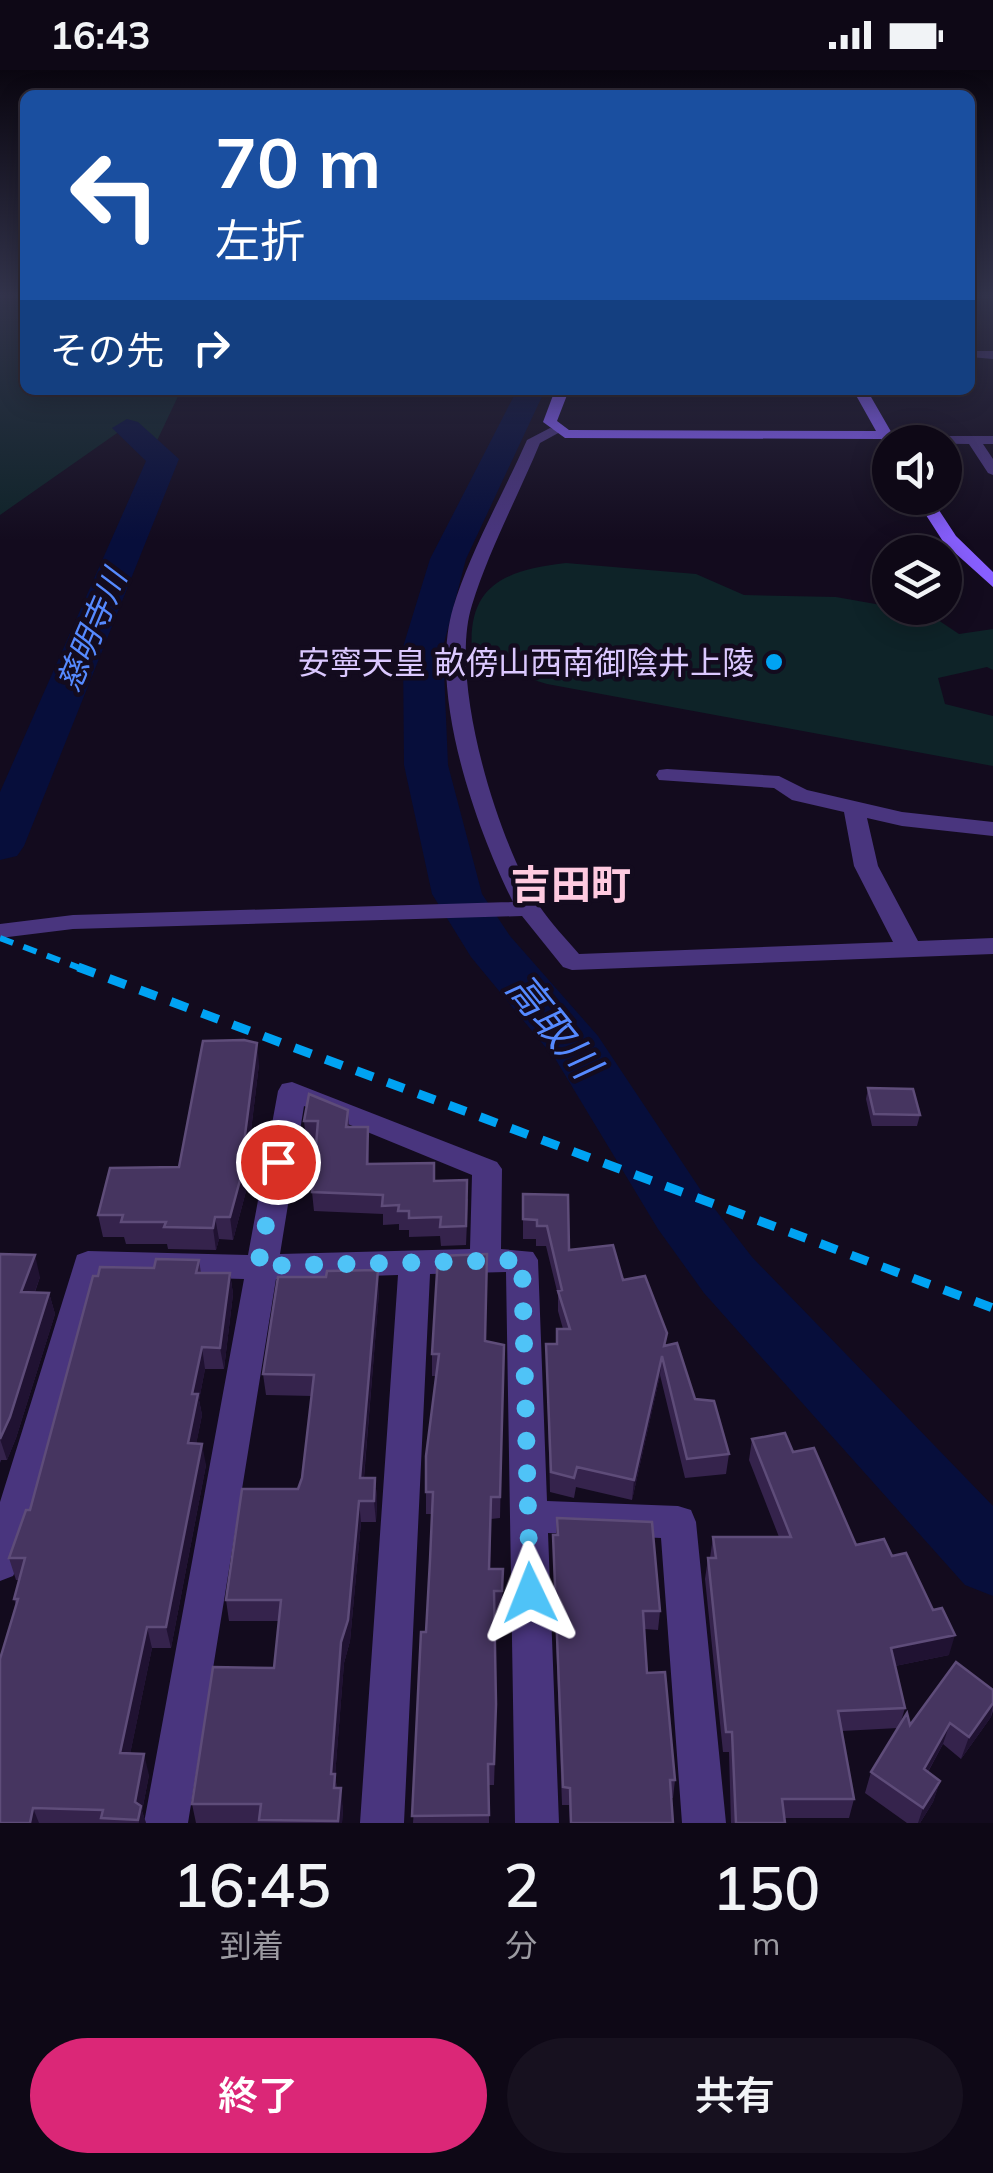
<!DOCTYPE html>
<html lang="ja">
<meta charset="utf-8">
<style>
:root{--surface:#0e0816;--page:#17111f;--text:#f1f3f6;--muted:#9b9aa1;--line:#2e2935;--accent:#db2777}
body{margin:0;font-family:Mulish,"Noto Sans JP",sans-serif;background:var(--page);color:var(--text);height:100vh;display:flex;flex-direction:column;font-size:38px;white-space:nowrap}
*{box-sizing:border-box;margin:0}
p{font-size:32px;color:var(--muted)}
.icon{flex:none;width:55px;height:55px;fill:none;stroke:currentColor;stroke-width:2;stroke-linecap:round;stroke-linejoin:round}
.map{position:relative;height:1753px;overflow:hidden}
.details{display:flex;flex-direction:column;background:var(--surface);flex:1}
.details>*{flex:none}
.top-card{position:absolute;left:20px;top:20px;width:955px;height:305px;border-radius:15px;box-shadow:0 5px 25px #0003,0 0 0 2px var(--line);background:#1a4fa0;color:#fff;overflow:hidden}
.buttons{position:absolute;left:872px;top:355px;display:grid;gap:20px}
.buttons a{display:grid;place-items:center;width:90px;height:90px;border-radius:50%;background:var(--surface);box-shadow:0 5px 25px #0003,0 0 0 2px var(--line);font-size:50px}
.pin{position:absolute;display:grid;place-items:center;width:85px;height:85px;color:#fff;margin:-42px;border:5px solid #fff;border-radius:50%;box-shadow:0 2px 10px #0007}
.me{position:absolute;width:110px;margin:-55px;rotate:358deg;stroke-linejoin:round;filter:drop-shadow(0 0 8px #0008)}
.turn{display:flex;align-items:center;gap:35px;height:210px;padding:0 30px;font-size:45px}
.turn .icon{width:130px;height:130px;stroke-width:2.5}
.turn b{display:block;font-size:70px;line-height:85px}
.then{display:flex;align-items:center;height:95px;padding:0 30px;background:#0003;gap:20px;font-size:38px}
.eta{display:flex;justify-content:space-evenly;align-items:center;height:170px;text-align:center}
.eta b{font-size:60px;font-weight:600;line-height:70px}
.action{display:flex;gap:20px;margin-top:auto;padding:20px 30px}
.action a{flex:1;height:115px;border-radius:60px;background:var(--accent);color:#fff;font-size:40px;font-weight:600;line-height:115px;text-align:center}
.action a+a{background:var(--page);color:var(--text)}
.status{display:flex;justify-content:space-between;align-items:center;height:70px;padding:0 50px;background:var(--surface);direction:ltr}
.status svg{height:28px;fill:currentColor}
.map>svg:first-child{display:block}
.green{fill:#0e2328}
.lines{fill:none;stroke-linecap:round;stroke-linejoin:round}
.river{fill:#070e3b;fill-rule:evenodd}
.street{fill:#49357e;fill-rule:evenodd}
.secondary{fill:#885fff;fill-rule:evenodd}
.rail-far1{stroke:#00a3f3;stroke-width:6;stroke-dasharray:14 11;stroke-linecap:butt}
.rail{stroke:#00a3f3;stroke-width:9;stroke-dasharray:18 15;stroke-linecap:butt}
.wall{fill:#35234c}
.shaded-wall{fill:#201232}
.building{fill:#463560;stroke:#5e4c79;stroke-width:2.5}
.route{stroke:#4fc3f7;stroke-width:18;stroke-dasharray:0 32.4}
.poi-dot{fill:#00a3f3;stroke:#130b1e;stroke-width:4}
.labels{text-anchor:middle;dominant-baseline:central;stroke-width:9;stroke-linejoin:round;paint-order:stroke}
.far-water-label{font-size:32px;font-style:italic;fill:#568aff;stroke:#130b1e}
.far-poi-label{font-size:32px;fill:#dbc8ff;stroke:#130b1e;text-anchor:end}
.neighbourhood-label{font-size:40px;font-weight:bold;fill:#ffcae0;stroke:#130b1e}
.water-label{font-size:40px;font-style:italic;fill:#568aff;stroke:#130b1e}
</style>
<div class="status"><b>16:43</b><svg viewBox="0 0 49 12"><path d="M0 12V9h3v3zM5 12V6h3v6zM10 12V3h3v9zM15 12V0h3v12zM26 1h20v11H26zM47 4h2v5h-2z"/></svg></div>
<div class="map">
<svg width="993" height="1753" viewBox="0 0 993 1753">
<rect width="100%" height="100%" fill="#130b1e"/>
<!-- green -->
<path class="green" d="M0 224H25V320H181L154 377 130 354 0 445Z
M566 493 696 504 744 525 836 527 881 535 929 544 959 564 993 559V600L987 597 938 608 945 634 993 646V696L547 614 494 598 472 581C467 513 508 500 566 493Z"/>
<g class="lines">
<!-- river -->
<path class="river" d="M517 320H545L466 489 443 577 448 695 482 824 510 866 598 966 704 1125 752 1187 993 1436V1526L965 1515 704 1223 658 1159 556 990 471 887 432 824 404 695 403 577 430 489Z
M127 349 138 352 179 389 24 776 17 786 0 790V722L146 391 112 358Z"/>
<!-- street -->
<path class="street" d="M970 281H993V289L970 287Z
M550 358 562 361 540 373C518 426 489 480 472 535 448 610 498 773 540 837 551 853 566 869 579 884L893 872 854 796 844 742 792 730 774 718 659 710 656 705 659 700 667 699 779 706 807 720 902 742 993 752V766L902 756 867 748 878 796 918 871 993 868V884L572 900 563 897 522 846 73 859 0 868V854L73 845 513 832C475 756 428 622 453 538 469 484 504 422 527 370Z
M883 366H993V374H983L993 389V405L988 403 969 374 888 373 881 369Z
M292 1012 497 1092 502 1099 501 1179 533 1182 538 1190 547 1431 678 1436 691 1440 696 1452 726 1753H682L661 1468 548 1463 559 1753H515L506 1202 430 1204 404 1753H360L398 1205 276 1209 188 1753H144L244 1209 100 1205 19 1494 13 1506 0 1511V1432L77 1185 88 1181 248 1185 278 1021 282 1014ZM304 1036 472 1105 470 1179 280 1184Z"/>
<!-- secondary -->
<path class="secondary" d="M555 320H569L557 351 569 360 876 361 853 320H867L897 372H890V377L881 369 565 368 543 352Z
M915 428H931L956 466 993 502V517L944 473Z"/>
<!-- rail-far1 -->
<path class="rail-far1" d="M0 868 85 900"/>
<!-- rail -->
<path class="rail" d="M78 897 993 1238"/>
</g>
<!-- wall -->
<path class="wall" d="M259 994 247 1094 249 1110 233 1170 219 1169 216 1180 168 1179 167 1174H126L124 1167H103L98 1145 179 1097Z
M868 1018 920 1045 917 1056H872L866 1029Z
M348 1040 349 1057H368L369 1094 435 1111 468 1129 466 1175 441 1176 440 1166 409 1167V1160H399V1154L383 1155V1144L314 1141 312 1122 316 1070H306L304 1051Z
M523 1124 569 1180 623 1210 666 1276 695 1329 729 1384 726 1404 685 1408 660 1305 632 1430 576 1417 574 1428 550 1422 546 1274H556L557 1259H563L558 1241V1225L546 1176H536V1169H523Z
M0 1184 40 1207 35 1222 49 1223 55 1244 16 1368 7 1390H1L0 1393Z
M199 1190 201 1203H230L233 1224 224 1299H205L199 1330 202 1345 196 1374 206 1395 171 1578H152L130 1684 149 1705 142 1741 146 1753H0L16 1535 14 1529 19 1510H16L9 1488 30 1440 154 1198Z
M379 1222 364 1408H375L377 1429 376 1452H361L350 1571 344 1593 335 1706 337 1718 343 1738 342 1753H196L192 1734 274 1598 279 1551H229L226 1530 298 1419 302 1408 312 1326 266 1325 263 1304Z
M486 1271 504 1275 500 1448 491 1449 490 1499H503L502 1543 494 1542 496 1655 494 1715H489V1753H413L426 1562 432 1444H426V1422L437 1306H432V1284Z
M752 1369 793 1382 856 1475 892 1486 949 1585 895 1596 905 1638 900 1655H910L993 1620V1641L991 1647 961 1689 943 1674 928 1702 940 1711 933 1732 920 1753H907L865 1723 871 1702 898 1658 842 1661 854 1729 849 1748H784L785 1753H731L729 1682H723L705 1509 708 1488H710L713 1467H779L749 1390Z
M557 1448 660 1541 658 1560 644 1559 647 1603 675 1710 673 1728H671L673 1753H570L569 1735H562L553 1484V1465H556Z"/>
<!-- shaded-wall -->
<path class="shaded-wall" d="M257 973 259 994 247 1094 249 1110 233 1170 230 1147 242 1088Z
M215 1147 219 1169 216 1180 213 1158Z
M35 1185 40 1207 27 1243 21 1222Z
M378 1200 379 1222 362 1429 360 1408Z
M230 1203 233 1224 224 1299 220 1278Z
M49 1223 55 1244 16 1368 7 1390 0 1369Z
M202 1277 205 1299 199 1330 202 1345 192 1395 188 1373 192 1324Z
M662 1286 660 1305 632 1430 634 1410Z
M202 1374 206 1395 171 1578 166 1557Z
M375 1408 377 1429 376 1452 374 1431Z
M359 1431 361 1452 350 1571 344 1593 335 1706 338 1725 337 1738 331 1704 341 1572Z
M147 1557 152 1578 126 1704 120 1683Z
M955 1565 949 1585 885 1598 891 1578Z
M993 1633 991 1647 961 1689 969 1667Z
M950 1653 943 1674 917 1721 924 1699Z
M144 1684 149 1705 142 1741 146 1753H139L135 1732Z
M940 1711 933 1732 920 1753H918L923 1738Z
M341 1718 343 1738 342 1753H339Z
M33 1738 39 1753H30Z"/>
<!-- building -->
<path class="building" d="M244 970 257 973 242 1088H246L230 1147H215L213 1158 164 1157 166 1152H121L123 1145H98L110 1098 179 1097 203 971Z
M868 1018 913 1019 920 1045 874 1044Z
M309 1024 348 1040 346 1057H368L367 1094 434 1093V1111L467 1110 466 1156 440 1157 441 1147 409 1148V1141H398L399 1135 382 1136 383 1125 312 1122 318 1051H304Z
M523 1124 568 1125 569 1180 613 1175 623 1210 645 1206 667 1263 664 1276 677 1273 695 1329 714 1331 729 1384 687 1389 662 1286 634 1410 577 1397 574 1408 551 1402 546 1274H557V1259H570L558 1221 562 1220 547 1156H537V1150L523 1149Z
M0 1184 35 1185 21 1222 49 1223 10 1347 0 1369Z
M487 1184 485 1271 504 1275 500 1427H491L489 1499H503L502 1521H494L496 1634 494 1694H488L489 1745 412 1746 421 1562H426L430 1490 433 1422H426V1386L439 1284H432L438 1186Z
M156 1189 199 1190 196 1203H230L220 1278 202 1277 192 1324H198L188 1373 202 1374 166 1557H147L120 1683 144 1684 135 1732 141 1736 138 1750 101 1748 103 1740 33 1738 30 1753H0V1589L18 1529H14L25 1488H9L26 1440H30L93 1206H98L100 1197 154 1198Z
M378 1200 360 1408H375L374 1431H359L348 1550 341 1572 331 1704H335L334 1718H341L338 1751 259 1750 261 1734H192L213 1597 274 1598 281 1530H226L242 1419H298L302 1408 314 1305 263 1304 278 1207H326L327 1201Z
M785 1363 793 1382 814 1378 856 1475 884 1469 892 1486 906 1483 933 1540 942 1538 955 1565 891 1578 905 1638 838 1641 854 1729H782L785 1753H736L732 1662H726L708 1488H716L713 1467H791L752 1369Z
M557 1448 652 1452 660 1541H643L647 1603 665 1602 675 1710H670L673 1753H571L570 1718 563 1717 553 1465H558Z
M956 1592 993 1620V1633L969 1667 950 1653 924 1699 940 1711 923 1738 871 1702 907 1643 910 1655Z"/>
<!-- sky -->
<linearGradient id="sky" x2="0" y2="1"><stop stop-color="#0a0610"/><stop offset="0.48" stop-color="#33344c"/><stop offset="1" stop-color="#33344c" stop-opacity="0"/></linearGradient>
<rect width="993" height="470" fill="url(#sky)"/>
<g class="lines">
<!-- route -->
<path class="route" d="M278 1092 258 1196 522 1190 530 1523"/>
</g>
<!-- markers -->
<circle class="poi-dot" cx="774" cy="592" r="10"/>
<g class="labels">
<!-- far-water labels -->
<g class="far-water-label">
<text transform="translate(91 560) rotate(-67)">慈明寺川</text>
</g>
<!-- far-poi labels -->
<g class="far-poi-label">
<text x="754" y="592">安寧天皇 畝傍山西南御陰井上陵</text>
</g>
<!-- neighbourhood labels -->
<g class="neighbourhood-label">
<text x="571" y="814">吉田町</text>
</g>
<!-- water labels -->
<g class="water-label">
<text transform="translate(554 955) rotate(51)">高取川</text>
</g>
</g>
</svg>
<div class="buttons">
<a><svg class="icon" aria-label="sound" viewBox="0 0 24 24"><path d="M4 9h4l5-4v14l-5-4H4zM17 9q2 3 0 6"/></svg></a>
<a><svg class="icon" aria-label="layers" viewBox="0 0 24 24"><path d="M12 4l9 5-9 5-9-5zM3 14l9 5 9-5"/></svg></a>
</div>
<div class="pin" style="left:278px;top:1092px;background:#d93025"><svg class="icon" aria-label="arrive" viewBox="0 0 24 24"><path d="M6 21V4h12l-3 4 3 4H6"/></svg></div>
<svg class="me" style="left:530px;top:1523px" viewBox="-20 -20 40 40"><path d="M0-17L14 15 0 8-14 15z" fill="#4fc3f7" stroke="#fff" stroke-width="4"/></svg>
<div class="top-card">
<div class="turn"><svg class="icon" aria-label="left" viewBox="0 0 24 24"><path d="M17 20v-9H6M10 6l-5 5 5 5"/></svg><div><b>70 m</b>左折</div></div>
<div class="then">その先<svg class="icon" aria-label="right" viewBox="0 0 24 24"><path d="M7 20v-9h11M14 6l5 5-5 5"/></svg></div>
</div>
</div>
<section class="details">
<div class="eta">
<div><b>16:45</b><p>到着</p></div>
<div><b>2</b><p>分</p></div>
<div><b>150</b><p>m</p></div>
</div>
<div class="action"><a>終了</a><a>共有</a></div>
</section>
